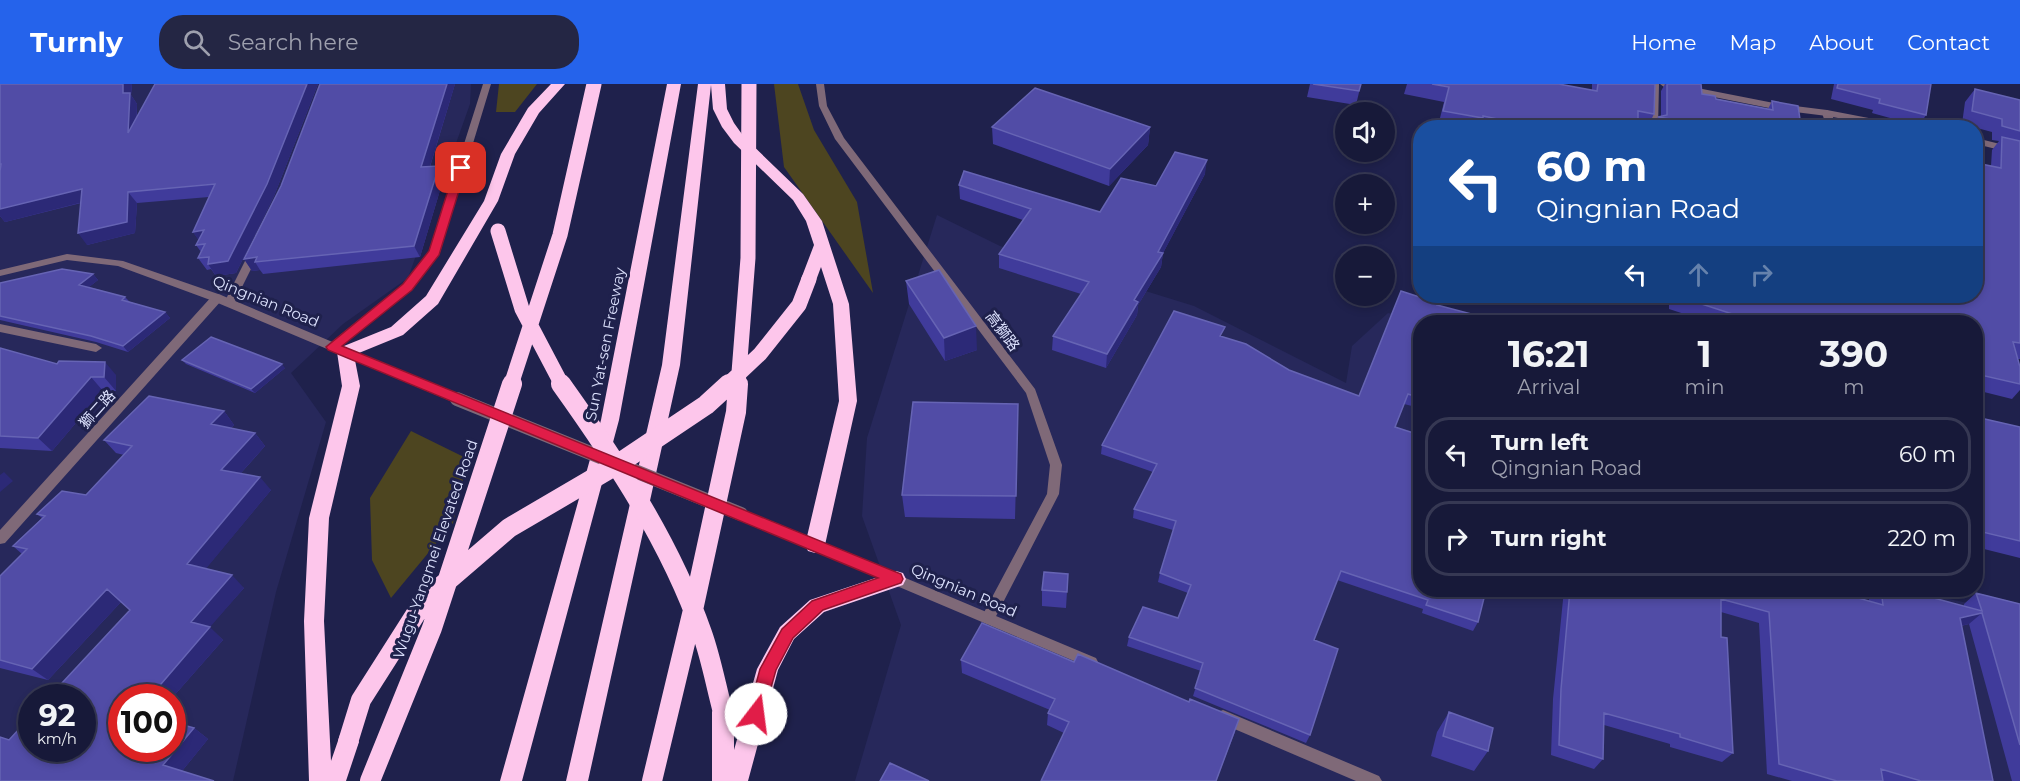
<!DOCTYPE html>
<meta charset="utf-8">
<style>
:root{--surface:#171939;--page:#242644;--text:#f1f3f6;--muted:#9ea0ae;--line:#363853;--accent:#2563eb}
body{margin:0;font-family:Montserrat,"Noto Sans TC",sans-serif;background:var(--page);color:var(--text);height:100vh;display:flex;flex-direction:column;font-size:22px;white-space:nowrap}
*{box-sizing:border-box;margin:0}
p{font-size:20px;color:var(--muted)}
.icon{flex:none;width:33px;height:33px;fill:none;stroke:currentColor;stroke-width:2;stroke-linecap:round;stroke-linejoin:round}
.map{position:relative;flex:1;overflow:hidden}
.sheet{position:absolute;left:1413px;top:231px;width:570px;height:282px;display:flex;flex-direction:column;background:var(--surface);border-radius:24px;box-shadow:0 3px 9px #0003,0 0 0 2px var(--line)}
.sheet>*{flex:none}
.banner{position:absolute;left:1413px;top:36px;width:570px;height:183px;border-radius:24px;box-shadow:0 3px 9px #0003,0 0 0 2px var(--line);background:#1a4fa0;color:#fff;overflow:hidden}
.tools{position:absolute;left:1335px;top:18px;display:grid;gap:12px}
.tools a{display:grid;place-items:center;width:60px;height:60px;border-radius:50%;background:var(--surface);box-shadow:0 3px 9px #0003,0 0 0 2px var(--line);font-size:30px}
.speed{position:absolute;left:18px;top:600px;display:flex;gap:12px;font-size:30px;font-weight:700;text-align:center}
.speed>*{display:grid;place-content:center;width:78px;height:78px;border-radius:50%;background:var(--surface);box-shadow:0 3px 9px #0003,0 0 0 2px var(--line);line-height:1}
.speed small{font-size:15px;font-weight:400}
.speed .limit{border:9px solid #d22;background:#fff;color:#111}
.pin{position:absolute;display:grid;place-items:center;width:51px;height:51px;color:#fff;margin:-26px;border-radius:12px;box-shadow:0 3px 9px #0006}
.me{position:absolute;width:66px;margin:-33px;rotate:15deg;stroke-linejoin:round;filter:drop-shadow(0 0 4px #0008)}
.turn{display:flex;align-items:center;gap:21px;height:126px;padding:0 24px;font-size:27px}
.turn .icon{width:78px;height:78px;stroke-width:2.5}
.turn b{display:block;font-size:42px;line-height:51px}
.lanes{display:flex;align-items:center;height:57px;padding:0 24px;background:#0003;justify-content:center;gap:30px;direction:ltr}
.lanes .off{opacity:.35}
.eta{display:flex;justify-content:space-evenly;align-items:center;height:102px;text-align:center}
.eta b{font-size:36px;font-weight:700;line-height:42px}
ul{padding:0;list-style:none}
li{display:flex;align-items:center;gap:18px;height:75px;margin:0 12px 9px;padding:0 12px;border:3px solid var(--line);border-radius:24px}
li div{flex:1}
li b{display:block;font-size:22px}
li em{font-style:normal}
header{display:flex;align-items:center;gap:36px;box-sizing:border-box;height:84px;padding:0 30px;background:var(--accent);color:#fff}
header strong{font-size:28px}
nav{display:flex;gap:33px;margin-inline-start:auto;font-size:21px}
.search{width:420px;height:54px;background:var(--page);display:flex;align-items:center;gap:15px;box-sizing:border-box;padding:0 21px;border-radius:24px;color:var(--muted);font-size:22px}
.map>svg:first-child{display:block}
.built{fill:#27285b;fill-rule:evenodd}
.green{fill:#4d4520}
.lines{fill:none;stroke-linecap:round;stroke-linejoin:round}
.service{fill:#7f6978;fill-rule:evenodd}
.minor{fill:#7f6978;fill-rule:evenodd}
.tertiary{fill:#7f6978;fill-rule:evenodd}
.motorway{fill:#fdc6eb;fill-rule:evenodd}
.tertiary-bridge{stroke:#7f6978;stroke-width:14}
.motorway-bridge-far1{stroke:#fdc6eb;stroke-width:15}
.motorway-bridge{stroke:#fdc6eb;stroke-width:20}
.wall{fill:#403b9b}
.shaded-wall{fill:#2c2977}
.building{fill:#514ca6;stroke:#6664b4;stroke-width:1.5}
.route{fill:#e11d48;stroke:#92132f;stroke-width:1.5}
.labels{text-anchor:middle;dominant-baseline:central;stroke-width:6;stroke-linejoin:round;paint-order:stroke}
.street-label{font-size:15px;fill:#dce1fd;stroke:#1f214c}
</style>
<header>
<strong>Turnly</strong>
<div class="search"><svg class="icon" aria-label="search" viewBox="0 0 24 24"><circle cx="10" cy="10" r="6"/><path d="M15 15l6 6"/></svg>Search here</div>
<nav><a>Home</a><a>Map</a><a>About</a><a>Contact</a></nav>
</header>
<div class="map">
<svg width="2020" height="697" viewBox="0 0 2020 697">
<rect width="100%" height="100%" fill="#1f214c"/>
<!-- built -->
<path class="built" d="M0 0H471L470 20 408 194 343 240 291 289 326 338 276 508 233 697H0ZM32 614H82V664H32ZM122 614H172V664H122Z
M937 131 1000 162 1194 222 1346 299 1352 262 1388 229 1429 238H1420V506H1906L2020 530V697H855L901 541 862 432 867 354Z"/>
<!-- green -->
<path class="green" d="M499 0H537L515 28H496Z
M774 0H798L814 46 857 118 873 209 784 83Z
M411 347 468 375 453 439 391 514 372 476 370 414Z"/>
<g class="lines">
<!-- service -->
<path class="service" d="M1651 0H1659L1658 44H1648Z
M1660 0H1677L1779 20 1827 26 1832 29 1827 32 1779 26 1664 3Z"/>
<!-- minor -->
<path class="minor" d="M483 0H491L440 168 411 206 337 266H329L327 263 329 260 403 200 430 167Z
M816 0H824L827 22 844 54 1035 305 1062 381 1059 410 993 538 988 540 983 538 981 534 1047 410 1050 381 1026 309 835 55 819 22Z
M1827 26 1905 41 1909 44H1888L1833 33 1836 44H1827L1822 29Z
M1976 54 2020 65V71L1976 60Z
M255 164 260 167 234 219 233 222H225L224 219 250 167Z
M217 210 221 211 222 214 221 217 5 459 0 460V446L213 211Z
M0 240 96 260 102 264 96 268 0 248Z"/>
<!-- tertiary -->
<path class="tertiary" d="M67 170 123 177 221 211 461 312 463 315 461 318H453L213 217 118 182 67 176 0 192V186Z
M741 425 1096 574 1098 578 1096 582 1091 584 1086 582 736 434 735 430 736 426Z
M1223 626 1379 692 1382 697H1356L1218 638 1216 633 1218 628Z"/>
<!-- motorway -->
<path class="motorway" d="M551 0H565L539 29 515 70 498 117 438 220 403 251 354 271 360 302 329 434 324 537 331 677 340 651 348 648 356 651 359 658 346 697H309L304 537 309 434 342 302 337 268 339 264 391 243 426 212 484 117 501 70 528 24Z
M667 0H681L619 336 522 697H500L601 336Z
M698 0H725L727 25 734 39 744 53 803 110 822 137 849 220 857 317 825 461 822 467 815 469 808 467 805 461 839 317 833 220 821 183 815 199H803L801 195 814 161 806 137 793 116 734 59 722 43 713 25 711 1 680 281 588 697H566L662 281Z
M896 487 903 489 906 495 903 501 824 528 794 555 778 586 748 697H712V628L715 621 723 618 731 621 734 628V666L757 585 780 543 810 516Z"/>
<!-- tertiary-bridge -->
<path class="tertiary-bridge" d="M457 315 741 430"/>
<!-- motorway-bridge-far1 -->
<path class="motorway-bridge-far1" d="M498 147 522 225 562 301
M511 301 560 151 594 0
M727 301 760 270 799 221 809 195
M738 301 748 174 749 0"/>
<!-- motorway-bridge -->
<path class="motorway-bridge" d="M561 300C616 377 670 458 702 549 711 574 716 602 723 628
M348 658 361 616 424 517 509 444 618 380 706 321 729 300
M370 697 432 544 512 300
M652 697 693 526 736 328 738 300"/>
</g>
<!-- wall -->
<path class="wall" d="M0 0H132L131 11 137 20V33L155 0H318L274 112 236 189 216 192 211 185 207 186 198 174 201 168 196 161 199 156 193 148 209 113 137 119 135 149 87 161 81 119 5 138 0 132Z
M320 0H455L430 83 439 82 444 93 420 173 263 190 260 186 252 187 244 175 281 102Z
M1310 0H1361L1356 21 1307 13Z
M1407 0H1559L1592 6V0H1655L1654 30 1647 44H1448L1438 42 1444 18 1404 10Z
M1665 0H1700L1702 10 1716 15 1768 25 1772 17 1801 42 1808 44H1653L1658 33H1661V7Z
M1834 0H1931L1926 31 1919 42 1872 29 1873 26 1831 15Z
M1975 5 2020 16V275H2018L2020 283V306L2012 315 1976 306V238H1709L1669 225V212H1976L1991 82 1992 66 1999 57 1992 56V48L1962 40 1965 18Z
M992 43H1150L1148 61 1109 102 993 60Z
M1205 90 1163 169 1161 183 1138 221 1137 231 1106 284 1052 266 1053 252 1081 210 999 184V170L1023 136 960 115 959 101 1100 128 1156 102Z
M93 190 98 196 89 203 125 213 130 218 165 228 170 234 128 268 96 258 0 236V199Z
M906 197 977 266 945 277 909 220Z
M1420 238V324L1404 320 1395 343 1478 538 1473 547 1422 529 1423 525 1337 496 1314 556 1310 651 1306 659 1193 612 1201 587 1127 562 1129 553 1178 534 1188 509 1158 498 1160 489 1173 446 1133 434 1134 425 1153 388 1101 370 1102 361 1289 286 1359 312Z
M0 264 57 280 116 291V307H103L52 367 0 364Z
M182 276 285 284 255 309 186 280Z
M1018 320 1015 435 905 433 902 411Z
M224 327 234 341 231 344 255 349 265 362 241 389 271 406 206 484 244 504 209 543 223 556 172 614H122V664L194 644 208 655 182 687 9 656 130 526 121 518 48 596 0 584V492L22 470 13 462 42 434 37 430 86 411 124 371 116 369 104 356Z
M1976 333 2020 343V474L1976 463Z
M1068 490 1066 524 1042 522V506Z
M1564 506H1830L1869 517V510L1873 506H1904L1964 522V520L1976 509 2020 520V697H2012L1969 540 1961 542 1993 697H1792L1767 690 1759 539 1721 528V553L1733 669 1722 678 1670 663V660L1604 641 1603 675 1594 685 1551 671 1553 615Z
M961 576 1235 648 1216 697H1041L1064 649 1047 641 1048 629 1050 626 962 589Z
M1449 628 1488 667 1474 687 1431 672 1437 648Z"/>
<!-- shaded-wall -->
<path class="shaded-wall" d="M123 0H132L131 11 137 20 136 61 128 49 123 9Z
M307 0H318L274 112 236 189 216 192 208 180Z
M447 0H455L426 95 421 83Z
M1150 43 1148 61 1109 102 1110 85Z
M1207 76 1205 90 1163 169 1161 183 1138 221 1137 231 1106 284 1107 270 1158 168Z
M439 82 444 93 420 173 414 162Z
M82 105 91 116 5 138 0 132V125Z
M128 108 137 119 135 149 87 161 78 149Z
M204 146 201 160 193 148Z
M257 173 255 178 260 186 252 187 244 175Z
M93 190 98 196 84 207 79 201Z
M165 228 170 234 128 268 123 262Z
M976 242 977 266 945 277 944 254Z
M105 278 116 291V307L104 293Z
M282 280 285 284 255 309 251 305Z
M91 293 103 307 52 367 38 354Z
M224 327 234 341 222 353 211 340Z
M255 349 265 362 232 399 221 386Z
M4 388 13 397 0 408V391Z
M260 393 271 406 200 492 187 480Z
M232 491 244 504 204 550 191 538Z
M107 505 121 518 48 596 32 585Z
M1982 529 1969 540 1947 545 1960 534Z
M210 543 223 556 172 614H149Z
M194 644 208 655 178 692 163 681Z"/>
<!-- building -->
<path class="building" d="M0 0H123V9H130L128 49 155 0H307L267 100 228 177 208 180 209 173 198 174 205 160 196 161 204 146 193 148 215 100 128 108 127 138 78 149 82 105 0 125V87L1 80H0Z
M320 0H447L421 83 439 82 414 162 255 178 257 173 244 175 281 102Z
M1313 0H1361L1359 7Z
M1432 0H1559L1597 7 1598 0H1655L1654 30 1638 27V44H1540L1483 32V34L1443 27 1449 3Z
M1667 0H1701L1702 10 1715 12 1716 15 1773 26 1772 17 1798 22 1801 42 1808 44H1670V35L1658 33 1667 31Z
M1838 0H1931L1926 31 1879 19 1880 15 1837 4Z
M1035 4 1150 43 1110 85 992 43Z
M1975 5 2020 16V47L2002 42V35L1972 27Z
M2002 53 2020 57V259L2013 258 2020 283V300L1976 290V238H1757L1677 212H1976V79L2001 84Z
M1175 68 1207 76 1158 168 1163 169 1134 216 1138 218 1107 270 1053 252 1089 198 999 170 1031 125 959 101 964 87 1100 128 1121 94 1156 102Z
M62 185 93 190 79 201 125 213 122 216 165 228 123 262 91 252 0 232V199Z
M939 186 976 242 944 254 906 197Z
M1401 207 1438 219 1437 221 1479 232 1477 238H1420V314L1408 310 1395 343 1420 351V506H1486L1478 538 1426 521 1428 516 1341 487 1314 556 1338 565 1310 651 1195 604 1203 579 1129 553 1143 523 1178 534 1191 501 1160 489 1176 437 1134 425 1157 380 1102 361 1174 227 1225 243 1220 252 1246 260 1289 286 1359 312Z
M211 253 282 280 251 305 182 276Z
M0 264 57 280 59 277 105 278 104 293H91L38 354 0 352Z
M149 312 224 327 211 340 255 349 221 386 260 393 187 480 232 491 191 538 210 543 149 614H122V664H172V638L194 644 163 681 214 697H0V653L9 656 32 631V664H82V614H48L130 526 107 505 32 585 0 576V492L27 465 13 462 45 432 37 430 62 407 86 411 132 362 104 356Z
M913 318 1018 320 1016 412 902 411Z
M1976 333 2020 343V457L1978 447 1976 436Z
M1044 488 1068 490 1067 508 1042 506Z
M1570 506H1830L1883 521 1881 506H1904L1982 527 1976 509 2020 520V661L1982 529 1960 534 1993 697H1921L1881 685 1883 697H1837L1779 680 1769 528 1721 515V553L1727 554 1733 669 1680 653V650L1604 629 1603 675 1559 661 1561 605Z
M982 539 1074 578 1078 570 1189 618 1190 615 1239 635 1216 697H1041L1069 638 1048 629 1055 615 961 576Z
M1449 628 1493 644 1488 667 1443 652Z
M890 679 929 697H880Z"/>
<!-- route -->
<path class="route" d="M461 81 466 84 439 171 412 206 342 262 901 490 903 495 901 499 823 526 793 554 776 586 762 635 756 637 750 635 748 630 760 585 782 545 812 517 878 494 328 266 326 263 403 200 429 167 455 84Z"/>
<g class="labels">
<!-- street labels -->
<g class="street-label">
<text transform="translate(266 217) rotate(22)">Qingnian Road</text>
<text transform="translate(1003 247) rotate(53)">高獅路</text>
<text transform="translate(605 260) rotate(-79)">Sun Yat-sen Freeway</text>
<text transform="translate(97 325) rotate(-48)">獅二路</text>
<text transform="translate(435 465) rotate(-71)">Wugu-Yangmei Elevated Road</text>
<text transform="translate(964 506) rotate(23)">Qingnian Road</text>
</g>
</g>
</svg>
<div class="tools">
<a><svg class="icon" aria-label="sound" viewBox="0 0 24 24"><path d="M4 9h4l5-4v14l-5-4H4zM17 9q2 3 0 6"/></svg></a>
<a>+</a>
<a>−</a>
</div>
<div class="speed"><div>92<small>km/h</small></div><div class="limit">100</div></div>
<div class="pin" style="left:461px;top:84px;background:#d93025"><svg class="icon" aria-label="arrive" viewBox="0 0 24 24"><path d="M6 21V4h12l-3 4 3 4H6"/></svg></div>
<svg class="me" style="left:756px;top:630px" viewBox="-20 -20 40 40"><circle r="19" fill="#fff"/><path d="M0-13L10 11 0 6-10 11z" fill="#e11d48"/></svg>
<div class="banner">
<div class="turn"><svg class="icon" aria-label="left" viewBox="0 0 24 24"><path d="M17 20v-9H6M10 6l-5 5 5 5"/></svg><div><b>60 m</b>Qingnian Road</div></div>
<div class="lanes"><svg class="icon" aria-label="left" viewBox="0 0 24 24"><path d="M17 20v-9H6M10 6l-5 5 5 5"/></svg><svg class="icon off" aria-label="ahead" viewBox="0 0 24 24"><path d="M12 20V5M6 11l6-6 6 6"/></svg><svg class="icon off" aria-label="right" viewBox="0 0 24 24"><path d="M7 20v-9h11M14 6l5 5-5 5"/></svg></div>
</div>
<section class="sheet">
<div class="eta">
<div><b>16:21</b><p>Arrival</p></div>
<div><b>1</b><p>min</p></div>
<div><b>390</b><p>m</p></div>
</div>
<ul>
<li><svg class="icon" aria-label="left" viewBox="0 0 24 24"><path d="M17 20v-9H6M10 6l-5 5 5 5"/></svg><div><b>Turn left</b><p>Qingnian Road</p></div><em>60 m</em></li>
<li><svg class="icon" aria-label="right" viewBox="0 0 24 24"><path d="M7 20v-9h11M14 6l5 5-5 5"/></svg><div><b>Turn right</b></div><em>220 m</em></li>
</ul>
</section>
</div>
